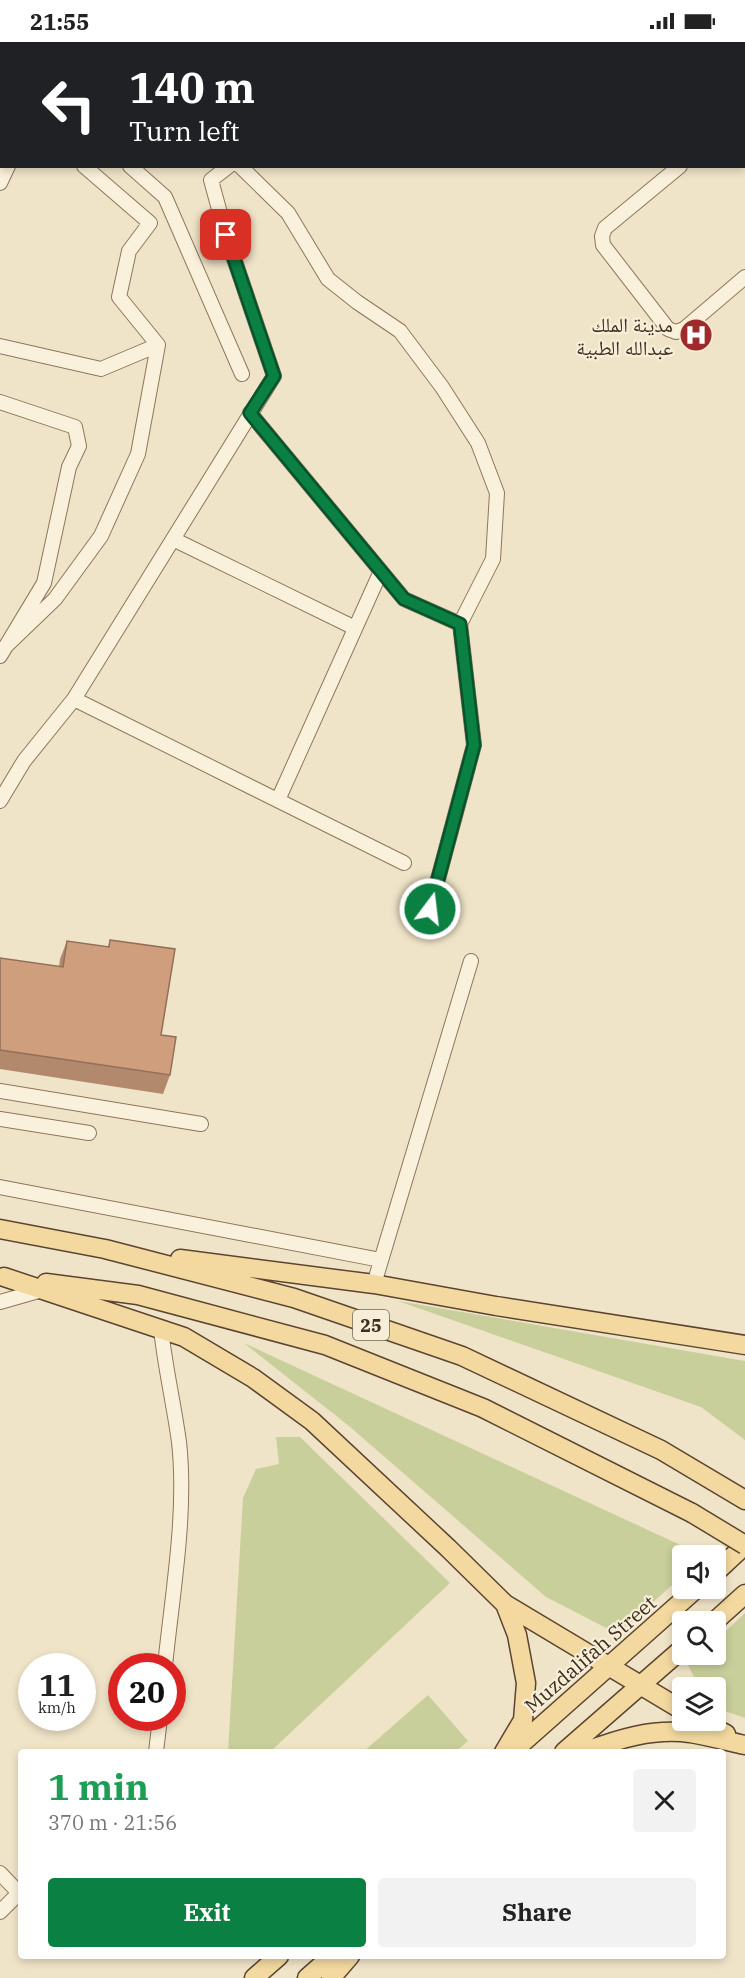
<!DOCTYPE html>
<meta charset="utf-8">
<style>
:root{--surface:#fff;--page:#f2f2f2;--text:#222;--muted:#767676;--accent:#0b8043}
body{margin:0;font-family:"IBM Plex Serif","Noto Naskh Arabic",serif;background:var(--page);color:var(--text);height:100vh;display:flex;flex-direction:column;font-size:22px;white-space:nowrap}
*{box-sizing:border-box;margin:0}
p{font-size:20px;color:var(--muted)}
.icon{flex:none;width:33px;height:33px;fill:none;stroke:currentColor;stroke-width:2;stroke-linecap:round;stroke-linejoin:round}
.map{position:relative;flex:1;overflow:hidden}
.sheet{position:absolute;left:18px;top:1707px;width:708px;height:210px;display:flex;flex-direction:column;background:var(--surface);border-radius:6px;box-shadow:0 3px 9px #0003}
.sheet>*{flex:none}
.top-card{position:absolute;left:0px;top:0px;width:746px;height:126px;box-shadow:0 3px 9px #0003;background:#202124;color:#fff;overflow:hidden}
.fabs{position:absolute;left:672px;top:1503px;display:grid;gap:12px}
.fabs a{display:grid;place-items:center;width:54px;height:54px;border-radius:6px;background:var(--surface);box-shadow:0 3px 9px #0003;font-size:30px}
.speed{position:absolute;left:18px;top:1611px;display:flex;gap:12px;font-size:30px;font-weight:700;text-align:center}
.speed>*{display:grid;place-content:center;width:78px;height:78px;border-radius:50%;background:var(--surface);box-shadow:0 3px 9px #0003;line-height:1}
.speed small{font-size:15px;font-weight:400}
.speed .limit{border:9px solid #d22;background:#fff;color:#111}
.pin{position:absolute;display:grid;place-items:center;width:51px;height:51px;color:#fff;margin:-26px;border-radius:12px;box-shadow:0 3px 9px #0006}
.me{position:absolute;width:66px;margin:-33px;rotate:15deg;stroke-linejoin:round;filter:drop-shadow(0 0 4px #0008)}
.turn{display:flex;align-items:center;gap:21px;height:126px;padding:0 30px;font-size:27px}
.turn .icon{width:78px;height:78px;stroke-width:2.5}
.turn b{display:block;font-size:42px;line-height:51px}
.round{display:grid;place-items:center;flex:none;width:63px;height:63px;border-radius:6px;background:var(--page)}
.summary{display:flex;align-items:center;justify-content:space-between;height:102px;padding:0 30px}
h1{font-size:36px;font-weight:700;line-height:45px;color:#1e9e55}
.action{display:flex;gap:12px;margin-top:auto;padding:12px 30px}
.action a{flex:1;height:69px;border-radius:6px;background:var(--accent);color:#fff;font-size:24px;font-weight:700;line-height:69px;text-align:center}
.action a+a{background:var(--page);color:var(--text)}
.status{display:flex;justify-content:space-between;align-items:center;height:42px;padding:0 30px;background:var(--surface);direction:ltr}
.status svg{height:16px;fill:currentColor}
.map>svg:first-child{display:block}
.grass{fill:#c9cf9b}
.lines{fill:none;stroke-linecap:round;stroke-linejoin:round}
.minor-casing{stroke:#8d765c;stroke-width:16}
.major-casing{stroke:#5b4430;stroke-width:21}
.minor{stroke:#faf1dc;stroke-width:14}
.major{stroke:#f3d9a0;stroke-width:18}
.major-bridge-casing{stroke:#5b4430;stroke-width:21;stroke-linecap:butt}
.major-bridge{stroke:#f3d9a0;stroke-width:18}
.wall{fill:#b2896c}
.building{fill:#cf9f7d;stroke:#916f58;stroke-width:1.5}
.route-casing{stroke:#07532c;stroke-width:15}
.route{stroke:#0b8043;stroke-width:10}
.labels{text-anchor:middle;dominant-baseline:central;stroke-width:4.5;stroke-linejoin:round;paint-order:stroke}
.shield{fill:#f7eed8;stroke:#756857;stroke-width:1.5}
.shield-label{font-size:18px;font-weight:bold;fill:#3d2e20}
.poi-label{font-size:20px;fill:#3d2e20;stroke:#f7eed8;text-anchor:end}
.street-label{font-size:20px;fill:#3d2e20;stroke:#f7eed8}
</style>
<div class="status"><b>21:55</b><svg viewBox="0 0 49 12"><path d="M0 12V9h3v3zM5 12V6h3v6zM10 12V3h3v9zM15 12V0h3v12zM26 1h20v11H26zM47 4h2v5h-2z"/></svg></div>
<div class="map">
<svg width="745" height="1936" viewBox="0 0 745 1936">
<rect width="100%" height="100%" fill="#f0e4c8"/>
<!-- grass -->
<path class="grass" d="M398 1259 745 1319V1398L701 1365Z
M244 1301 702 1513 682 1514V1534L618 1592 546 1555 349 1384Z
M276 1395H300L450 1541 270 1710H228L243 1456 256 1427 279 1422Z
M745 1571V1676L716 1666V1646L699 1645 688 1623 699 1613 716 1612V1598Z
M428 1653 468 1699 455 1710H363Z"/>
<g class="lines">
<defs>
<path id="minor" d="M0 34 2 35
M0 64 2 65
M130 124 165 155 242 332
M240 124 288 171 328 237 357 260 400 289 442 345 478 401 497 451 493 517 460 582 474 703 430 867
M680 124 605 186 602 194 603 203 668 287 676 290 684 287 745 235
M0 141 8 124
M0 304 101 327 158 303
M0 360 75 385 79 404 69 425 44 541 0 614
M250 371 404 557 460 582
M175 498 355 586
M6 604 55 557 101 494 138 412 158 303 119 255 129 209 150 181 84 124
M74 657 404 821
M278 758 381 529
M0 759 24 719 74 657 274 334 226 193 211 138 229 124
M0 1049 201 1082
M0 1077 89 1091
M0 1145 381 1218
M374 1242 471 919
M0 1260 42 1248
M161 1287C165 1325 174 1363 179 1400 187 1472 172 1553 165 1624
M156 1710 160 1676
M0 1831 19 1851 0 1870"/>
<path id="major" d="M0 1187 105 1207 294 1256 462 1314 661 1408 745 1458
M180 1217 374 1242 496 1264 745 1303
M4 1235 184 1295 253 1336 312 1379 448 1506 505 1562 517 1593 526 1641 523 1678 504 1710
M46 1241 138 1253 325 1303 483 1366 692 1471
M716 1530 745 1503
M505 1562 682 1668
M714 1580 745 1552
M698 1678 726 1692
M512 1710 697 1546
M564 1710 682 1607
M584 1710C618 1697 653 1686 690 1691 708 1694 727 1699 745 1703
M254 1936 279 1914
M307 1936 332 1914
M331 1936 350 1914"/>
</defs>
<!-- minor casing -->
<use href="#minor" class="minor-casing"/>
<!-- major casing -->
<use href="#major" class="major-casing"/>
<!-- minor -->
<use href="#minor" class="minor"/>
<!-- major -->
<use href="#major" class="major"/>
<defs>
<path id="major-bridge" d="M692 1471 745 1503"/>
</defs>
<!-- major-bridge casing -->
<use href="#major-bridge" class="major-bridge-casing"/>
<!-- major-bridge -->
<use href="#major-bridge" class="major-bridge"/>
</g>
<!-- wall -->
<path class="wall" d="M110 898 161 993 170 1033 163 1052 0 1027V916L59 925 60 917 67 899 108 905Z"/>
<!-- building -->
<path class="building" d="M110 898 175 907 161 993 176 995 170 1033 0 1008V916L63 925 67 899 109 905Z"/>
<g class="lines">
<defs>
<path id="route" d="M226 193 274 334 250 371 404 557 460 582 474 703 430 867"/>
</defs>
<!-- route casing -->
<use href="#route" class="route-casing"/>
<!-- route -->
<use href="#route" class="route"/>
</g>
<!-- icons -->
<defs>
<symbol id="hospital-disc" viewBox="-11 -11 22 22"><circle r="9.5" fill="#9e2a2b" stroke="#f7eed8"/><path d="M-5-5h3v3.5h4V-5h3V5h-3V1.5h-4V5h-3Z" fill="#fff"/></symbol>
</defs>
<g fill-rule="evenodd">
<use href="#hospital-disc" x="677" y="274" width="38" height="38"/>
</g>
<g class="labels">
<!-- shield labels -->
<rect class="shield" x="353" y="1268" width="36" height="30" rx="4.5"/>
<g class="shield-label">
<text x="371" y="1283">25</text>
</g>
<!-- poi labels -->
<g class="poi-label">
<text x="673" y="282">مدينة الملك<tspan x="673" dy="23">عبدالله الطبية</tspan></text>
</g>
<!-- street labels -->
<g class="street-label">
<text transform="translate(590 1612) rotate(-41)">Muzdalifah Street</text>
</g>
</g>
</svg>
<div class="fabs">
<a><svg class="icon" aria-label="sound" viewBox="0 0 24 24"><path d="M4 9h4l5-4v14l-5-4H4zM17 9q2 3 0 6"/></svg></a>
<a><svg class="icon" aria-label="search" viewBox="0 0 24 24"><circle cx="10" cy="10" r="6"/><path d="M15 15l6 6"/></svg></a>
<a><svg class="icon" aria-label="layers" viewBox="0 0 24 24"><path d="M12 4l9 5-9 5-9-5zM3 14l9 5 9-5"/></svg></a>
</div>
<div class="speed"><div>11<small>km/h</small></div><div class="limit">20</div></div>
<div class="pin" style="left:226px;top:193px;background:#d93025"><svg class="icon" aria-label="arrive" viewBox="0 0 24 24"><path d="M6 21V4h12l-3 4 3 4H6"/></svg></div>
<svg class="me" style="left:430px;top:867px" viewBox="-20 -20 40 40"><circle r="17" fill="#0b8043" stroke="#fff" stroke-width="3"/><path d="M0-11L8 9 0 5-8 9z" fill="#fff"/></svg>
<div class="top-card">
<div class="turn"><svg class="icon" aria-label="left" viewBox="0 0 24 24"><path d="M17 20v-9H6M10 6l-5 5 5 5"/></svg><div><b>140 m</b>Turn left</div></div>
</div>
<section class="sheet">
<div class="summary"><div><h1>1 min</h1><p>370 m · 21:56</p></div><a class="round"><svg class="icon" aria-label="close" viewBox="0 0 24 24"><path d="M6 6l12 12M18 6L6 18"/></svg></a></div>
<div class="action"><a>Exit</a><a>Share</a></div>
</section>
</div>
